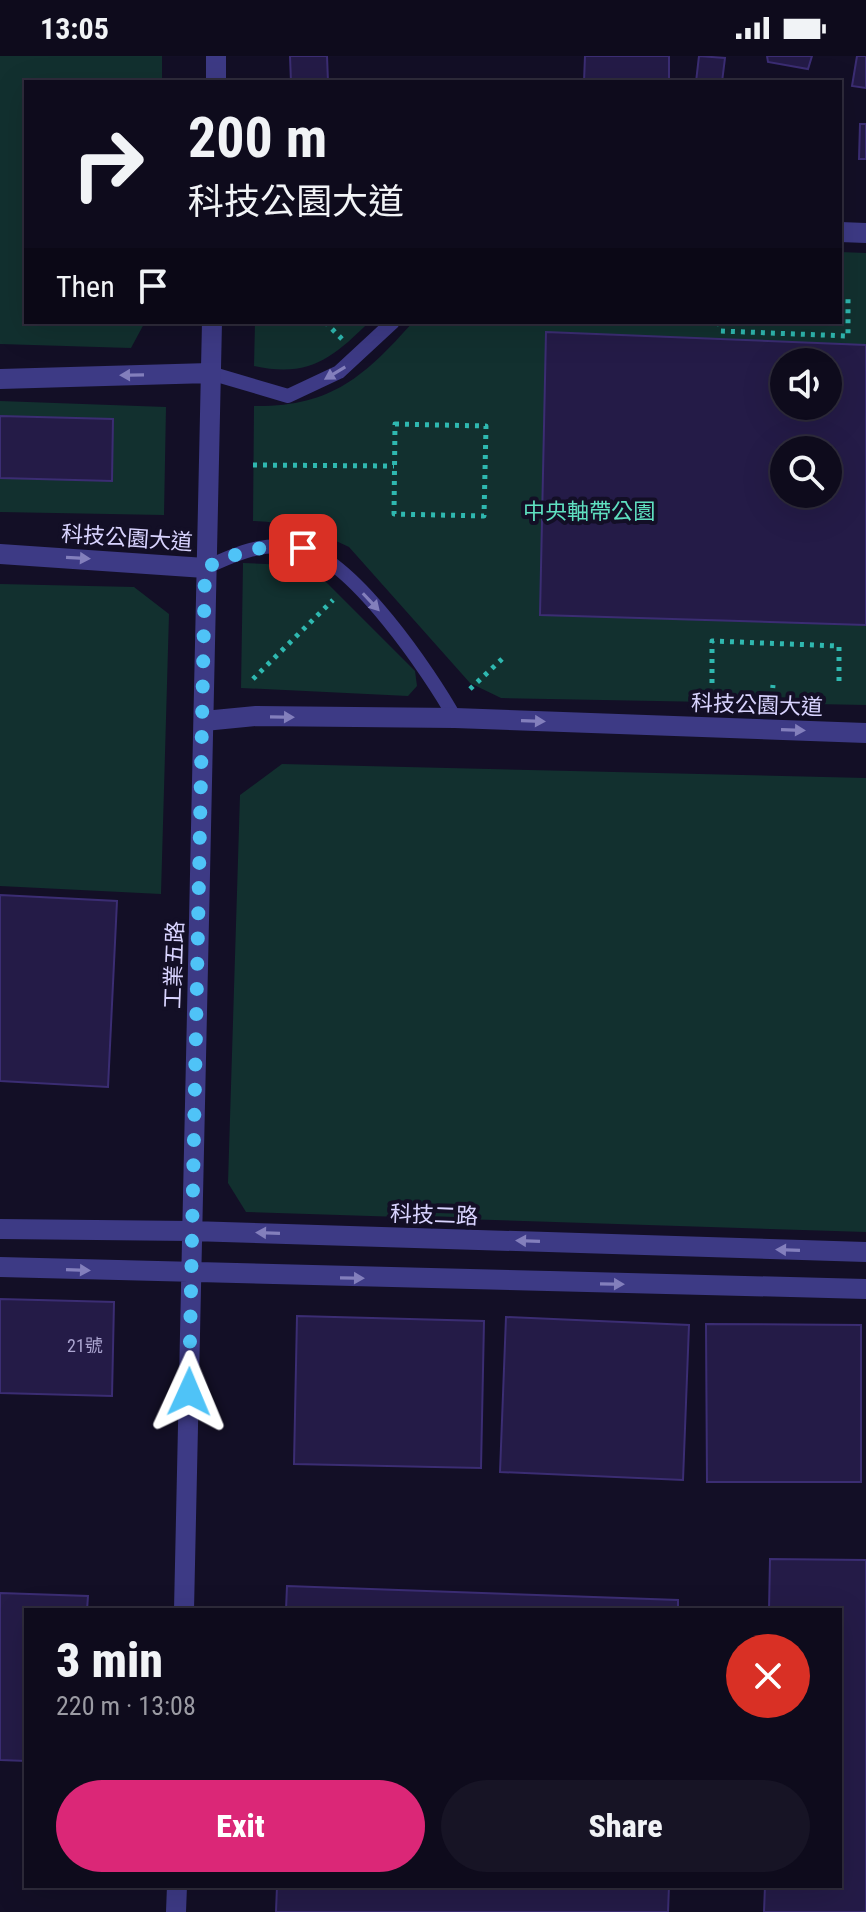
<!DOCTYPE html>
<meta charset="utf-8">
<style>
:root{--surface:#0e0b1c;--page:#171425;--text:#f1f3f6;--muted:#9b9ba3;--line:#2e2b3b;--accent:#db2777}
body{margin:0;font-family:"Roboto Condensed","Noto Sans TC",sans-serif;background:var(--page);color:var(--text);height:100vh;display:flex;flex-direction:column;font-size:30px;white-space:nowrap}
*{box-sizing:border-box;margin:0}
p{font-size:26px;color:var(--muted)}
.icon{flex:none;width:44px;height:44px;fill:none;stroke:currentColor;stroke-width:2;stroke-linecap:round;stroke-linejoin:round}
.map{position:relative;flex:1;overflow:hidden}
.drawer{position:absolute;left:24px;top:1552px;width:818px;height:280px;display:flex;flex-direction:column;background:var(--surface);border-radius:0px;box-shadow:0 8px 32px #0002,0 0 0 2px var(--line)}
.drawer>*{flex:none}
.top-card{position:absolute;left:24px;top:24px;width:818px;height:244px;border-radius:0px;box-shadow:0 8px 32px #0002,0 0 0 2px var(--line);background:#0e0b1c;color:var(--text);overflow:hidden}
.controls{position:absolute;left:770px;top:292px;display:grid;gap:16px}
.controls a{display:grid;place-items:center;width:72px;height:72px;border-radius:50%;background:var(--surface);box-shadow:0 8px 32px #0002,0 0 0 2px var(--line);font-size:40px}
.pin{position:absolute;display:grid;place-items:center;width:68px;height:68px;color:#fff;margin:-34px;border-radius:16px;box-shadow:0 4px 12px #0006}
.me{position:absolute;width:88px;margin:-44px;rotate:1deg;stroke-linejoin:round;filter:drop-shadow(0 0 6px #0008)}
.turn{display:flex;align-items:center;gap:28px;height:168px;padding:0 32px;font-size:36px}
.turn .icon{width:104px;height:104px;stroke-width:2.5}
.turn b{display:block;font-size:56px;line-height:68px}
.then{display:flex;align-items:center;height:76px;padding:0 32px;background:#0003;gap:16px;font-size:30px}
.round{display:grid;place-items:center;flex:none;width:84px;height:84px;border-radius:42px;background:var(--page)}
.headline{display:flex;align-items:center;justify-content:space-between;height:136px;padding:0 32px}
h1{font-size:48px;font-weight:800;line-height:60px}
.action{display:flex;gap:16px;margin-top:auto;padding:16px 32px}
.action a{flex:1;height:92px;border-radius:48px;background:var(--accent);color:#fff;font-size:32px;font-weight:800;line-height:92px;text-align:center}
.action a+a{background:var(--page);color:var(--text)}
.status{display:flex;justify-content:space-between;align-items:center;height:56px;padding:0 40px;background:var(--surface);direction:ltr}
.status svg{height:22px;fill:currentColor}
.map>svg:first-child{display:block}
.green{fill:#12302f;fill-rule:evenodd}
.building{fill:#241b47;stroke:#3b2d73;stroke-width:2;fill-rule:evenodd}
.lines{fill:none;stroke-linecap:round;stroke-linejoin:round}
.path{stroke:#2fb8b0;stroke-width:5;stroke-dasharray:4 6;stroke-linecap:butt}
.lane{stroke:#3d3a85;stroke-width:14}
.street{stroke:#3d3a85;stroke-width:20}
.oneway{fill:#837fbc}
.route{stroke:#4fc3f7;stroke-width:14;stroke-dasharray:0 25.2}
.labels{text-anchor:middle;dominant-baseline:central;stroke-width:8;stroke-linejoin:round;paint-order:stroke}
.number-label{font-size:18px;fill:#aca6d1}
.park-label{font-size:22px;fill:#5fe0c0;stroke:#130f26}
.street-label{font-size:22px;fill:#d9d4ff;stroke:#130f26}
</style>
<div class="status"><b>13:05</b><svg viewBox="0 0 49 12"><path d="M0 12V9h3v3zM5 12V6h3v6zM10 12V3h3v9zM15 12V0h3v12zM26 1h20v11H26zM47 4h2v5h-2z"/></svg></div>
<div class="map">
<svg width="866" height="1856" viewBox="0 0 866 1856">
<rect width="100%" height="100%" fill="#130f26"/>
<!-- green -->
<path class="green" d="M0 0H162V26H26V266H145L131 292 0 288Z
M840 196 866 197V649L501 642 470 627 349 491C319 476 287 466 253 465L254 350C331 351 364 321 413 266H840ZM784 306H828V350H784ZM784 394H828V438H784Z
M255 266H369C332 303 308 322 254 310Z
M0 345 166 351 164 459 0 456Z
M243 507 291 509 323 523 415 615 417 630 408 640 241 632Z
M0 528 134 531 169 558 161 838 0 830Z
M282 708 866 722V1176L246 1156 228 1127 240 739Z"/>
<!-- building -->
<path class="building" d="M290 0H327L328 26H291Z
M585 0H669V26H584Z
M699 0 725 2 722 26H696Z
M767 0H812L808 13 768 6Z
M857 0H866V32L852 30Z
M860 68H866V103H859Z
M546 276 866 289V569L540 559ZM784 306H828V350H784ZM784 394H828V438H784Z
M0 360 113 363 112 425 0 422Z
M0 839 117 845 108 1031 0 1025Z
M0 1243 114 1246 112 1340 0 1337Z
M297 1260 484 1265 481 1412 294 1408Z
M506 1261 689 1269 683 1424 500 1416Z
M706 1268 861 1269V1426H707Z
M770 1503 866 1504V1856H764L765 1830H840V1554H769Z
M287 1530 678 1544V1554H286Z
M0 1537 88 1540 87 1554H26V1705L0 1704Z
M277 1830H669L668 1856H276Z"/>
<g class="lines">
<!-- path -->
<path class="path" d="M325 266 342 283
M719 266 720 275 848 280V238
M395 368 486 370 484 460 394 458Z
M253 409 394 410
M253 623 333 544
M712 627V585L839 590V630
M470 633 502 603
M771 652 773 629"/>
<!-- lane -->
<path class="lane" d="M210 317 288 340 339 316 393 266
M205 512C237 497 264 485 300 492 352 502 430 617 455 662"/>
<!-- street -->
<path class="street" d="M216 26V0
M840 176 866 177
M0 323 210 317
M0 498 205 512
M204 665 256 660 455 662 866 677
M0 1173 191 1175 866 1196
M0 1211 866 1233
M184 1554 212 266
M176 1856 177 1830"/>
</g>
<!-- one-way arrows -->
<defs><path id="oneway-solid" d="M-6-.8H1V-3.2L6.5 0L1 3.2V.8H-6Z" transform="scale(2)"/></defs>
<g class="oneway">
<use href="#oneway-solid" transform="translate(335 317) rotate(149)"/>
<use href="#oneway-solid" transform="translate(132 319) rotate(179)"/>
<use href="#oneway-solid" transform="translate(78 502) rotate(3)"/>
<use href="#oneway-solid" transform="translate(371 546) rotate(47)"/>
<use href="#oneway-solid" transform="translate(282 661) rotate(1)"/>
<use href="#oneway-solid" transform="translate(533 665) rotate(2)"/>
<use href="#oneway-solid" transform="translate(793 674) rotate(2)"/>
<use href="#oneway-solid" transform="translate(268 1177) rotate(-178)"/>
<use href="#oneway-solid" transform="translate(528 1185) rotate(-178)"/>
<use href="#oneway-solid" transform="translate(788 1194) rotate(-178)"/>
<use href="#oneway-solid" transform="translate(78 1214) rotate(2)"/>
<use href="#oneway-solid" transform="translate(352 1222) rotate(1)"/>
<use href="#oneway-solid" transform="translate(612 1228) rotate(1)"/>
</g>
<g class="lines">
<!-- route -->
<path class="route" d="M189 1336 205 512C243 494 261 488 303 492"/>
</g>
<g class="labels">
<!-- number labels -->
<g class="number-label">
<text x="85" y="1289">21號</text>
</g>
<!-- park labels -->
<g class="park-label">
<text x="589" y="455">中央軸帶公園</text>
</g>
<!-- street labels -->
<g class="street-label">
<text transform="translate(127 482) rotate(4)">科技公園大道</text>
<text transform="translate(757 649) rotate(2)">科技公園大道</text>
<text transform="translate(174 909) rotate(-88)">工業五路</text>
<text transform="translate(434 1159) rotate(2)">科技二路</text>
</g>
</g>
</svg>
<div class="controls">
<a><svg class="icon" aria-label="sound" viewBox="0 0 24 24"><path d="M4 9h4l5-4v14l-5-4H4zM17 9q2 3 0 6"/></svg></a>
<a><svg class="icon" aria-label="search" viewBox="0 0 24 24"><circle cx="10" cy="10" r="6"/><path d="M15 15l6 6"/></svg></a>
</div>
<div class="pin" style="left:303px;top:492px;background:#d93025"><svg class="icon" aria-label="arrive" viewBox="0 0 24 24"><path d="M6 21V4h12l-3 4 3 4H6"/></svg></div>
<svg class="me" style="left:189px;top:1336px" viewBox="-20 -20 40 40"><path d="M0-17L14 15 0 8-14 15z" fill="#4fc3f7" stroke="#fff" stroke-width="4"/></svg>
<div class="top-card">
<div class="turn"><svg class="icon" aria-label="right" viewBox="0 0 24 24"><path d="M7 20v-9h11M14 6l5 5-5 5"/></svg><div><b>200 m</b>科技公園大道</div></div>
<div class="then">Then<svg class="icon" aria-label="arrive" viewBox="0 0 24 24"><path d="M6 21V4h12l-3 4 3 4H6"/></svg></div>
</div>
<section class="drawer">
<div class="headline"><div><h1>3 min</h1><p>220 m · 13:08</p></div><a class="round" style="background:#d93025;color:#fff"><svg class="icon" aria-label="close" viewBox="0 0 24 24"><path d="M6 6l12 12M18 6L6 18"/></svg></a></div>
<div class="action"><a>Exit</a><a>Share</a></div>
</section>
</div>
